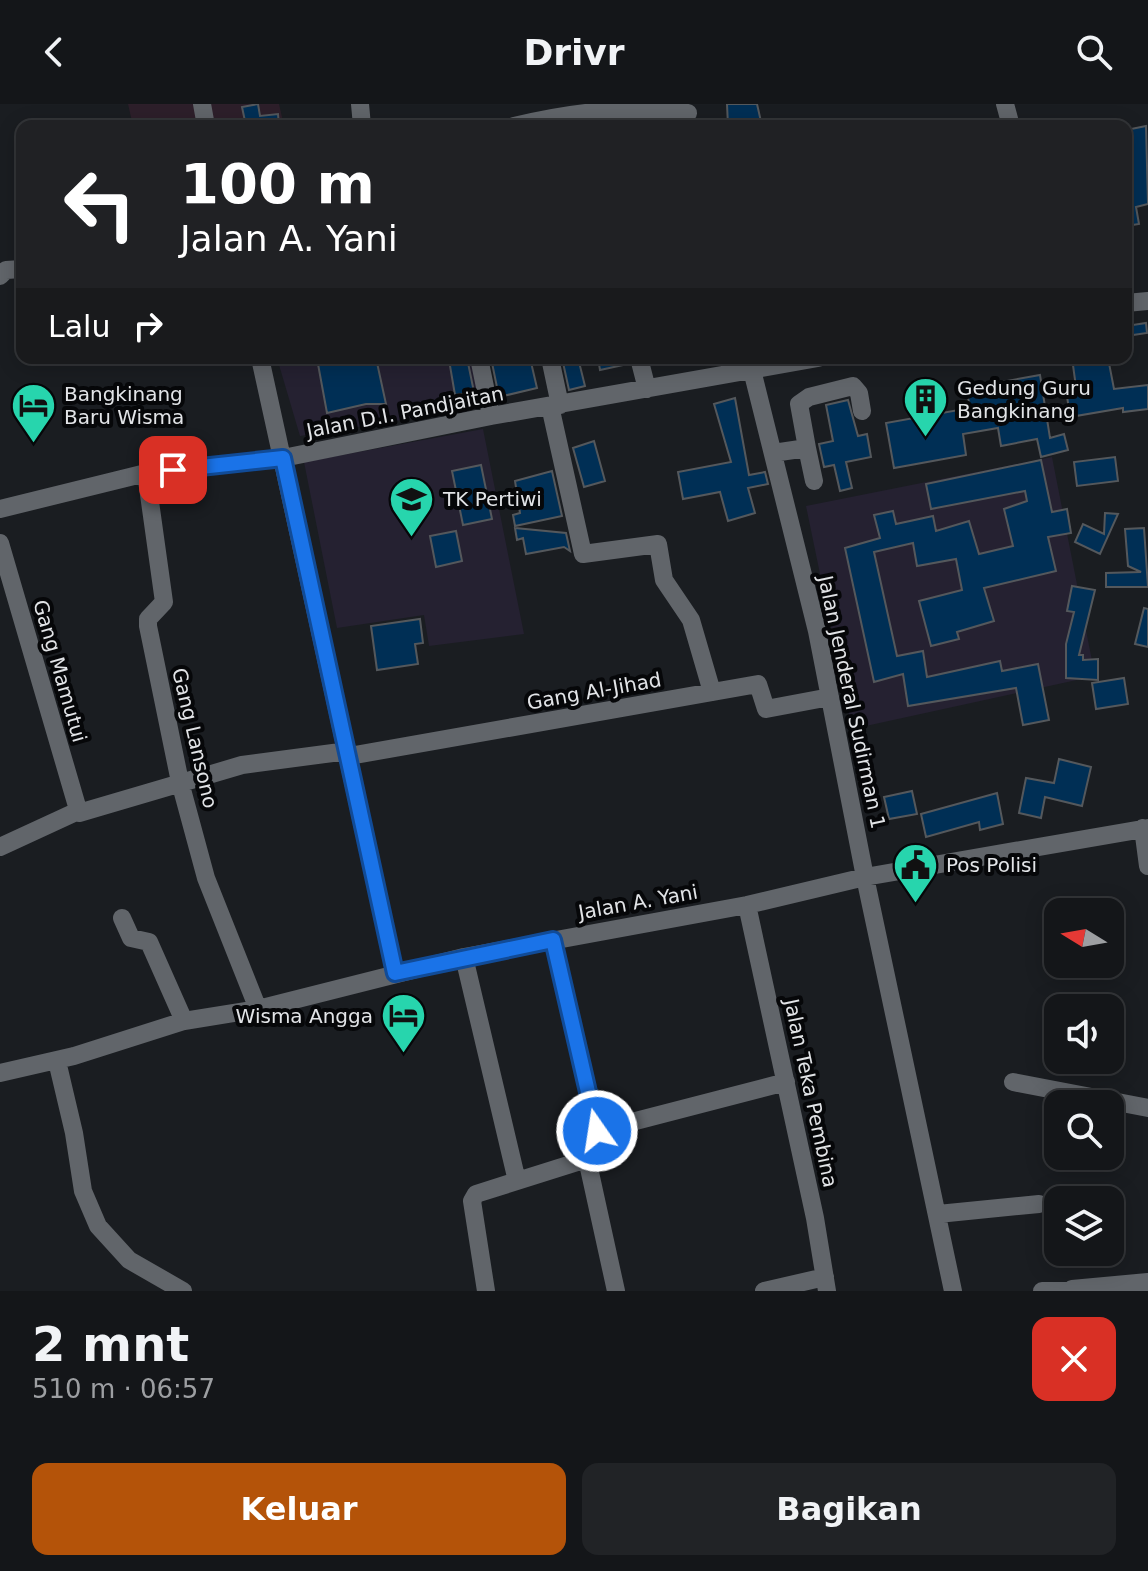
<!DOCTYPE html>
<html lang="id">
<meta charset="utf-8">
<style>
:root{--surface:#141619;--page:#212326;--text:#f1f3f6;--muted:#9d9fa2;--line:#333538;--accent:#b45309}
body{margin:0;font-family:"DejaVu Sans",sans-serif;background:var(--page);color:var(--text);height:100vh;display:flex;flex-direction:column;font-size:30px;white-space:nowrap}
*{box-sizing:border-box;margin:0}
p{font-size:26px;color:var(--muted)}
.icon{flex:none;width:44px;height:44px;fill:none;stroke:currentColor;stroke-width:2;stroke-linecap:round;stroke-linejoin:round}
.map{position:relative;height:1187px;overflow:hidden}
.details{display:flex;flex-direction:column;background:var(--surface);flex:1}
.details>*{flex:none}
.hud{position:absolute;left:16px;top:16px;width:1116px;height:244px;border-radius:16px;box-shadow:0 4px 20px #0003,0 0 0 2px var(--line);background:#202124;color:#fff;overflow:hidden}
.needle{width:52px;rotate:281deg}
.fabs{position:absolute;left:1044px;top:794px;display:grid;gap:16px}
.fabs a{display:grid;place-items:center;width:80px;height:80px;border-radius:16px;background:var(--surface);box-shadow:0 4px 20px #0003,0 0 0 2px var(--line);font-size:40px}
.pin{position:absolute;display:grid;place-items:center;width:68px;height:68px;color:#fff;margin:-34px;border-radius:16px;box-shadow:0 4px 12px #0006}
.me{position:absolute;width:88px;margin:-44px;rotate:347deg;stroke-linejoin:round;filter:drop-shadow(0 0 6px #0008)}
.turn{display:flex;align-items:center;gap:28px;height:168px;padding:0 32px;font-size:36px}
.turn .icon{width:104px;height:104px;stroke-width:2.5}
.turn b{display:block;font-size:56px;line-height:68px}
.then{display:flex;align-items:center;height:76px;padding:0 32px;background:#0003;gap:16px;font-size:30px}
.round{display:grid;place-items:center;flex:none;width:84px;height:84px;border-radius:16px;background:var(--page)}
.head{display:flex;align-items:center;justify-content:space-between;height:136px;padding:0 32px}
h1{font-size:48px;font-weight:800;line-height:60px}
.primary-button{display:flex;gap:16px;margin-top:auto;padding:16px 32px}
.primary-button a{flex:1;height:92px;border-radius:16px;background:var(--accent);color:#fff;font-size:32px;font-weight:800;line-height:92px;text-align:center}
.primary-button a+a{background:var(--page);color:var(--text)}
header{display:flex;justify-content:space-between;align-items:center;height:104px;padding:0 32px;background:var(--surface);font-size:36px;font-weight:800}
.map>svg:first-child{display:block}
.commercial{fill:#2d1f2a}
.education{fill:#252131}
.building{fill:#002f55;stroke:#54585c;stroke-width:2}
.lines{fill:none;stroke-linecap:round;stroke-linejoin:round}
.minor{stroke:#61656a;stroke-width:18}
.route-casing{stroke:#114b97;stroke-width:20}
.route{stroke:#1a73e8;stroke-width:14}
.labels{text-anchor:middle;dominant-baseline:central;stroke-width:8;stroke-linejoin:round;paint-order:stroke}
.poi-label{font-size:20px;fill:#e2e4e7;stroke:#060709;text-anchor:start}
.street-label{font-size:20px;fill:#e2e4e7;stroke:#060709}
</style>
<header><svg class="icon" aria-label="back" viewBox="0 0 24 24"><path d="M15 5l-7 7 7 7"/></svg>Drivr<svg class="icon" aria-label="search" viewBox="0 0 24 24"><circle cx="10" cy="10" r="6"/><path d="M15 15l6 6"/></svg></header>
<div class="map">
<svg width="1148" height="1187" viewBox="0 0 1148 1187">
<rect width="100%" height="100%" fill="#1a1d21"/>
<!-- commercial -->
<path class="commercial" d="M128 0H279L284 22H133Z"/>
<!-- education -->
<path class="education" d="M277 254H474L484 303 300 332Z
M483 325 524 530 429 542 424 511 337 524 304 358Z
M1052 353 1095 572 852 625 806 402Z"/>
<!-- building -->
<path class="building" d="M258 0 260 12 278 10 279 22H246L242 3Z
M727 0H757L762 22H728Z
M1146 22 1148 100 1136 103 1139 120 1126 122V26Z
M1146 219 1147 229 1126 232V222Z
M348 254H376L386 300H366L327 309 318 260Z
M467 254 474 288 455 291 449 256Z
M491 254H530L537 284 499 293Z
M562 254H578L585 282 569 286Z
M598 254H627L628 260 600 266Z
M1072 254H1108L1114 285 1148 281V305L1123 308V304L1070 313 1066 285 1076 283Z
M1040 271 1050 334 1064 330 1068 346 1041 353 1037 335 1001 342 998 324 963 330 966 351 894 364 886 319 970 304 967 288 991 284 990 280Z
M735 294 749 371 765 368 768 380 748 384 755 409 728 417 720 388 683 395 678 368 731 358 714 300Z
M848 296 858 332 867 330 871 353 846 358 852 384 840 387 834 361 824 363 819 340 833 337 826 301Z
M594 337 605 377 584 383 573 344Z
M1115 353 1118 377 1077 382 1074 358Z
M1041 356 1052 408 1067 405 1071 429 1048 433 1056 467 984 484 994 517 957 528 959 535 931 542 919 497 962 486 956 455 917 462 913 439 874 448 897 552 923 547 927 573 1000 557 1002 567 1038 560 1049 616 1023 621 1016 584 908 602 903 570 874 578 845 444 880 434 874 411 893 407 896 420 933 412 936 427 969 417 979 450 1013 442 1004 405 1027 397 1025 387 931 405 926 380Z
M481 361 492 415 463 421 452 367Z
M552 367 562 412 515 422 513 411 520 409 515 377Z
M1105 409 1118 410 1100 450 1075 438 1083 420 1104 430Z
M515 424 566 429 570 447 564 443 526 450 523 434 517 436Z
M1144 424 1148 483H1106V469L1141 468 1128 462 1125 425Z
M456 427 462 457 436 463 430 432Z
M1072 482 1095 486 1079 551H1083V556L1098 555V576L1066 574V540L1074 508 1067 507Z
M1144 504 1148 505V543L1135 540Z
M420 515 423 539 415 540 418 560 377 566 371 522Z
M1124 574 1128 600 1096 605 1092 579Z
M1059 655 1091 663 1082 702 1045 693 1041 714 1019 709 1026 674 1054 679Z
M912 687 917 710 889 715 884 693Z
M997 689 1003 720 980 726 979 718 926 733 921 710Z"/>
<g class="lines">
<!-- minor -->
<path class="minor" d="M202 0 206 22
M360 0 362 22
M1005 0 1011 22
M514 22C582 6 618 4 688 9
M0 172 6 166 22 165
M1126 199 1148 197
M260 254 395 869
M479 254 491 312
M550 254 560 301
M639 254 647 285
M749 254 817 527 865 773 953 1187
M550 302 583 450 658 440 664 476 691 516 712 588
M807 344 814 377
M773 349 807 344 799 300 809 293 853 282 859 289 862 307
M146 369 164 498 148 515V522L180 678 206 774 258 905
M0 405 146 369 283 354 491 312 818 254
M0 439 79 709 242 661 348 647
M349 652 758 580 766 605 830 593
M1143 724 1148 762
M0 743 78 707
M747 801 815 1114 827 1187
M122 814 131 834 149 838 184 917
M464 853 517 1077
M57 957 74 1029 83 1087 98 1122 129 1156 183 1187
M0 969 74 952 184 917 258 905 464 853 747 801 865 773 1148 724
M1013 978 1148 1004
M597 1027 786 978
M587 1055 616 1187
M938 1110 1039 1100
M1072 1185 1148 1178
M486 1187 472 1097 476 1090 587 1055 598 1048 597 1027 553 836
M764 1187 825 1173
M1042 1187H1072"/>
</g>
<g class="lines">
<defs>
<path id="route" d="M173 366 283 354 395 869 553 836 597 1027"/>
</defs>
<!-- route casing -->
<use href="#route" class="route-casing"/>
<!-- route -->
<use href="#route" class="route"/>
</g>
<!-- icons -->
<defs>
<symbol id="building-pin" viewBox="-11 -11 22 30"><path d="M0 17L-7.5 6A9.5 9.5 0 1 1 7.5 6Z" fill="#27d5ad" stroke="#060709"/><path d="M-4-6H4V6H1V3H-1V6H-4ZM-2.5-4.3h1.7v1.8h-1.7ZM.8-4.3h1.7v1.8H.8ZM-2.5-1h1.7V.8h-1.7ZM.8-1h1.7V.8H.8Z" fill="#111"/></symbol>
<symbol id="hotel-pin" viewBox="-11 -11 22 30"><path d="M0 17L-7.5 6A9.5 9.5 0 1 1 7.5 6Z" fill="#27d5ad" stroke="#060709"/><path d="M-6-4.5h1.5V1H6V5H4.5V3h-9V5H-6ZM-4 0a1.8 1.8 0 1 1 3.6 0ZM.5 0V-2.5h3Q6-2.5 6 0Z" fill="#111"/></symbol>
<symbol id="school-pin" viewBox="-11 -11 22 30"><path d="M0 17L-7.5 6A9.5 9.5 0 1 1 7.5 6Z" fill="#27d5ad" stroke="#060709"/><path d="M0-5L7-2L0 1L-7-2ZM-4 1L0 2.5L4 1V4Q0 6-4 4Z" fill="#111"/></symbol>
<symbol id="civic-pin" viewBox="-11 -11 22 30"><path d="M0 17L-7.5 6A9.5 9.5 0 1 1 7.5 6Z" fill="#27d5ad" stroke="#060709"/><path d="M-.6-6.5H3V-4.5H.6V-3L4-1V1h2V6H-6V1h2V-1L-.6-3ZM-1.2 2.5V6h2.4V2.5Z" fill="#111"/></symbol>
</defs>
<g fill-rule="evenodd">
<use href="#building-pin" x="900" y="270" width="51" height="69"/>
<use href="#hotel-pin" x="8" y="276" width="51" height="69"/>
<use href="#school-pin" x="386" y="370" width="51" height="69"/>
<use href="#civic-pin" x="890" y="736" width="51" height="69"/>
<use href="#hotel-pin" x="378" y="886" width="51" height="69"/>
</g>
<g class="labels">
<!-- poi labels -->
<g class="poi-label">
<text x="957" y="284">Gedung Guru<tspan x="957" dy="23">Bangkinang</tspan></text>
<text x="64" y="290">Bangkinang<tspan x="64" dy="23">Baru Wisma</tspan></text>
<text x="443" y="395">TK Pertiwi</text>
<text x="946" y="761">Pos Polisi</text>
<text x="373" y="912" text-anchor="end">Wisma Angga</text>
</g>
<!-- street labels -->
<g class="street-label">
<text transform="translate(405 308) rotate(-11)">Jalan D.I. Pandjaitan</text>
<text transform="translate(60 567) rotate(74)">Gang Mamutui</text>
<text transform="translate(594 587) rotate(-10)">Gang Al-Jihad</text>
<text transform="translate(852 598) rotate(78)">Jalan Jenderal Sudirman 1</text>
<text transform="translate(195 634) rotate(77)">Gang Lansono</text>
<text transform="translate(638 798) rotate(-10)">Jalan A. Yani</text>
<text transform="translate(811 989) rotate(78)">Jalan Teka Pembina</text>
</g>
</g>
</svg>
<div class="fabs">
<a><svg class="needle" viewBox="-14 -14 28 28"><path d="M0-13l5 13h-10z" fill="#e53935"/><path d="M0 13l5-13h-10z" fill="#9d9fa2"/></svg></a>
<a><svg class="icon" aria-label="sound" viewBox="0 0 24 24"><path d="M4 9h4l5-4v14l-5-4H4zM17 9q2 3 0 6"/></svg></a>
<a><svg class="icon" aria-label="search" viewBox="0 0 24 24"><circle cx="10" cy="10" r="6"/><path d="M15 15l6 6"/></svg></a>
<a><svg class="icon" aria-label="layers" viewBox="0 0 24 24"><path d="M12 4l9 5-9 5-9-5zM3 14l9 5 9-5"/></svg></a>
</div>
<div class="pin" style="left:173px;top:366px;background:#d93025"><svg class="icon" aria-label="arrive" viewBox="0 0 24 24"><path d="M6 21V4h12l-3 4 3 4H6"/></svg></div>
<svg class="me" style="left:597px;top:1027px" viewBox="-20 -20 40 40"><circle r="17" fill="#1a73e8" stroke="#fff" stroke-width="3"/><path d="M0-11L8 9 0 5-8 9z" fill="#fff"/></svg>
<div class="hud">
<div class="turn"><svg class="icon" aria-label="left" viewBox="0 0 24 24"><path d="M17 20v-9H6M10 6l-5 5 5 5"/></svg><div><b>100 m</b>Jalan A. Yani</div></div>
<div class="then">Lalu<svg class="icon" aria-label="right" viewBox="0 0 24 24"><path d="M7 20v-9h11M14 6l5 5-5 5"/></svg></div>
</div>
</div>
<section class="details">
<div class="head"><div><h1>2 mnt</h1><p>510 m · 06:57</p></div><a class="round" style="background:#d93025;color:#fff"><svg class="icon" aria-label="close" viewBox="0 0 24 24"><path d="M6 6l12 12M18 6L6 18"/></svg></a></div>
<div class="primary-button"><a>Keluar</a><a>Bagikan</a></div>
</section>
